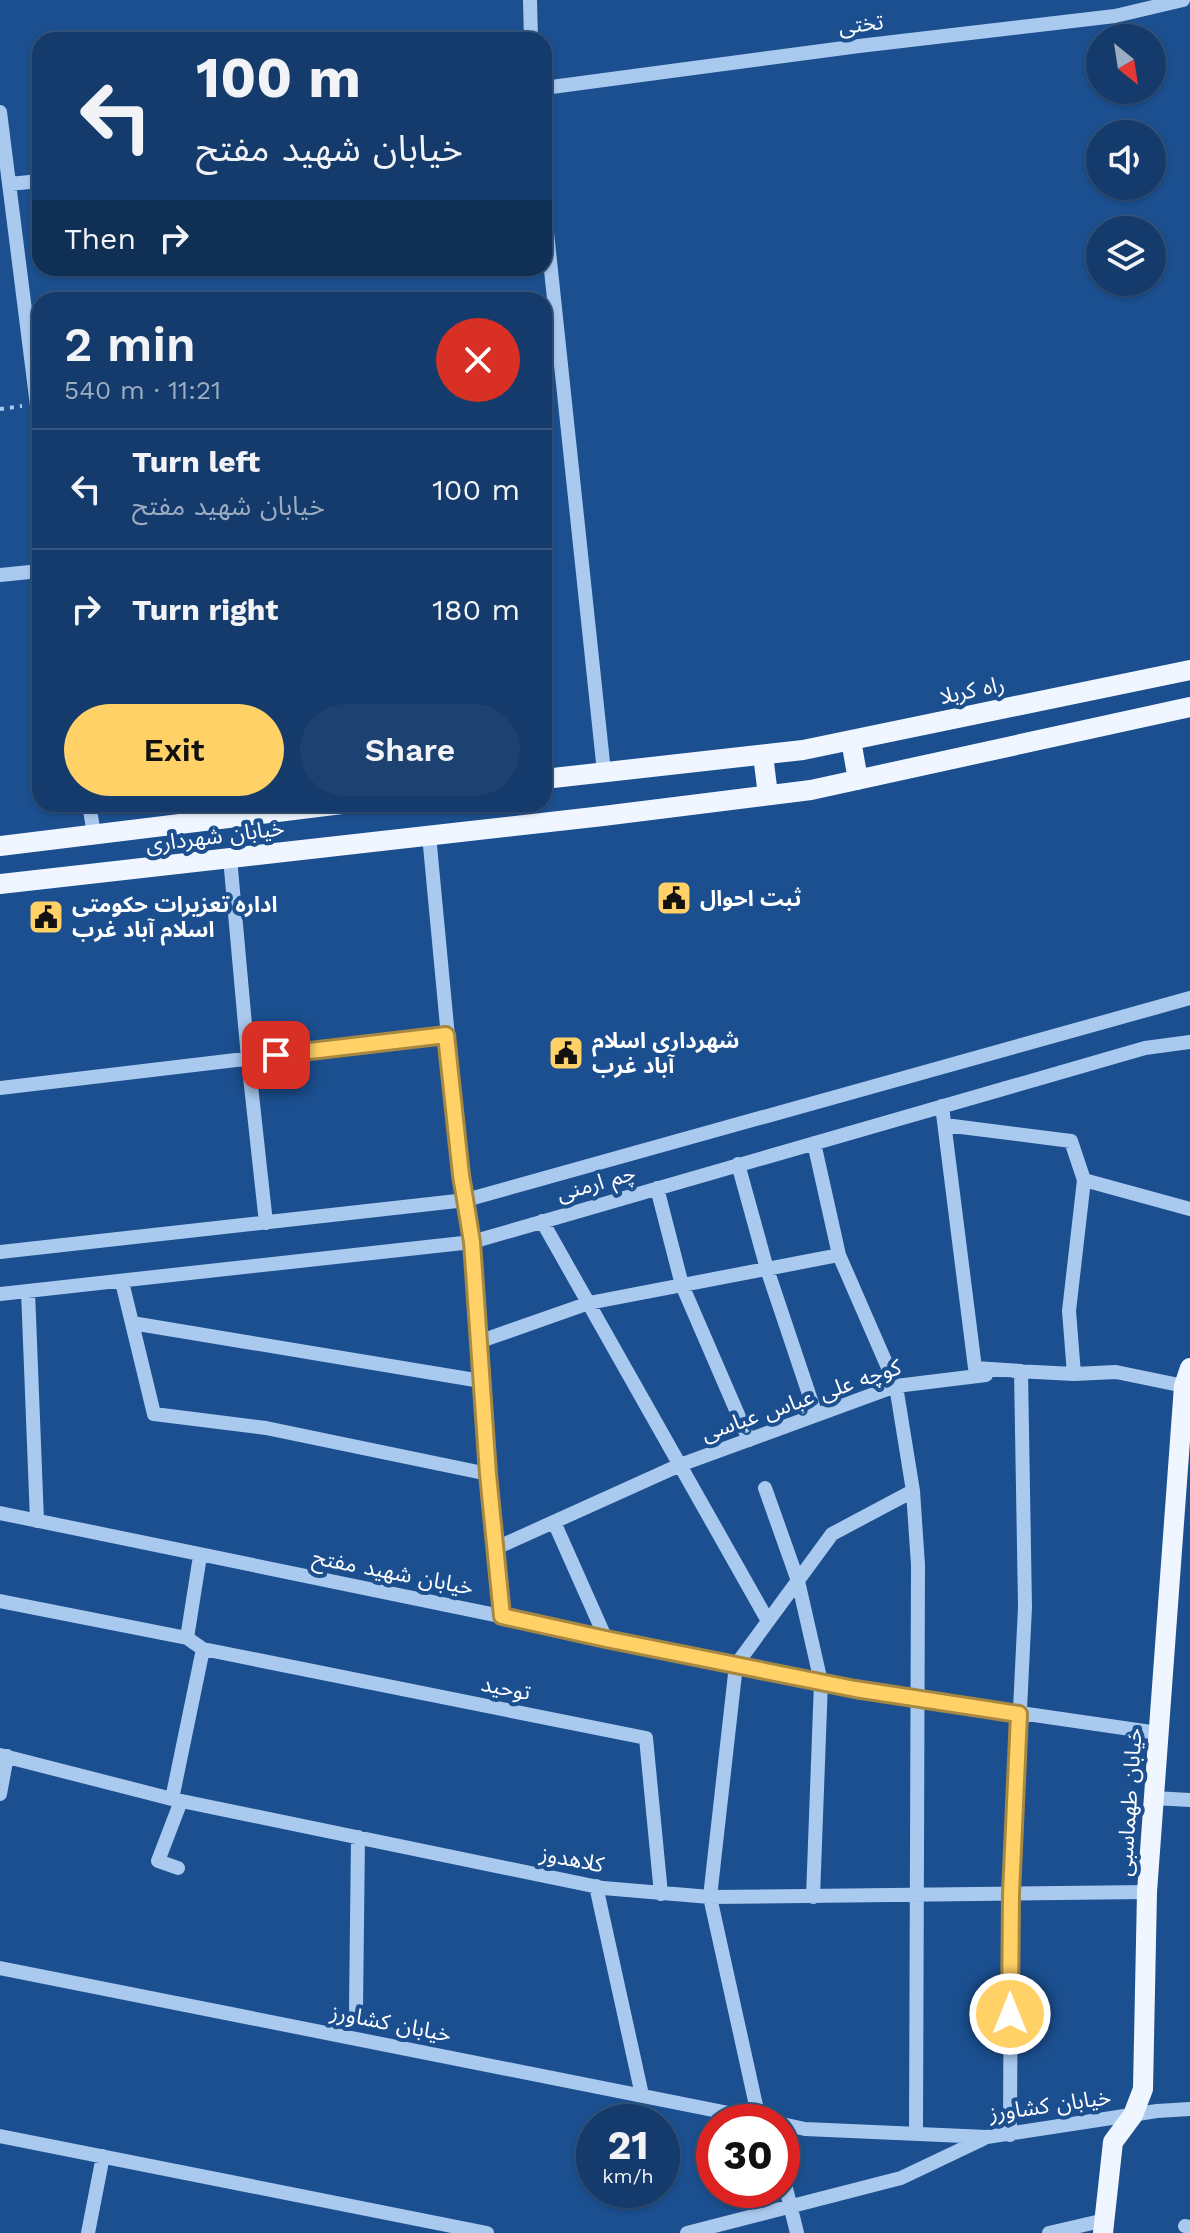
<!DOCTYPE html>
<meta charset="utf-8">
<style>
:root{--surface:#143b6b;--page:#1d4271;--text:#f1f3f6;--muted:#9dadc1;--line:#33557e;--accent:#ffd166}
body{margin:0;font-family:"Work Sans","Noto Sans Arabic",sans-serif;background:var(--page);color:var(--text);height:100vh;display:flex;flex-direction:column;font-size:30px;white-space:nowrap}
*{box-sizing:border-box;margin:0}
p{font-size:26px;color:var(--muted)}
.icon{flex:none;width:44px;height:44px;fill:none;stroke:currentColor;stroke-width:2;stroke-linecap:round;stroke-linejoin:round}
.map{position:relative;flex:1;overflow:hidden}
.details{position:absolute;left:32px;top:292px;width:520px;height:520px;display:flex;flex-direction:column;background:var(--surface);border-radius:24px;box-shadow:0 2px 6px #0004,0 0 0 2px var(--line)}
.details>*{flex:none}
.top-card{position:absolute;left:32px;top:32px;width:520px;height:244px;border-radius:24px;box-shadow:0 2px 6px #0004,0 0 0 2px var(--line);background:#143b6b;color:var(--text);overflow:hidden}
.needle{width:52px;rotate:150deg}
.buttons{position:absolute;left:1086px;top:24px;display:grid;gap:16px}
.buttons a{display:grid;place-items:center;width:80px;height:80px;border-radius:50%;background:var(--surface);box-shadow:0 2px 6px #0004,0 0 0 2px var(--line);font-size:40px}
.speed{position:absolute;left:576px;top:2104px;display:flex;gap:16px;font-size:40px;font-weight:700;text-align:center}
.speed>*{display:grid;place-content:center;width:104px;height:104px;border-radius:50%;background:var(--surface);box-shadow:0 2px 6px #0004,0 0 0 2px var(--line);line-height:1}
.speed small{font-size:20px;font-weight:400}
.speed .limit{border:12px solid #d22;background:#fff;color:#111}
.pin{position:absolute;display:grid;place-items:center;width:68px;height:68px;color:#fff;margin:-34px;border-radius:16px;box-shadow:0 4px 12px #0006}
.me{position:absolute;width:88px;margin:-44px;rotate:0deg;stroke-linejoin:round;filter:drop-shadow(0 0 6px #0008)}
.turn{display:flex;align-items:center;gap:28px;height:168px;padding:0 32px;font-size:36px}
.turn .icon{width:104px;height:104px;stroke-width:2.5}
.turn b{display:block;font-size:56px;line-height:68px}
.then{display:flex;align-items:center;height:76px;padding:0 32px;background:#0003;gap:16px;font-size:30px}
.round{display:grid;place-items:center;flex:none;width:84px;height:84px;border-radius:42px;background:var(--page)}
.summary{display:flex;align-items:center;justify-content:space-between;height:136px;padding:0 32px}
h1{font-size:48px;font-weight:600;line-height:60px}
.action{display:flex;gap:16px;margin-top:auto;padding:16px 32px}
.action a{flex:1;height:92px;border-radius:48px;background:var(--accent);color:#111;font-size:32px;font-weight:600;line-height:92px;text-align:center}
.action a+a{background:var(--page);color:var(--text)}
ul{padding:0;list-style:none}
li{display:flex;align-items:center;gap:24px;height:120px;padding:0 32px;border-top:2px solid var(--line)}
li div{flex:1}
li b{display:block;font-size:30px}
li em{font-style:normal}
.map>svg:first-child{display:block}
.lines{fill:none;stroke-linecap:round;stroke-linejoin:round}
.path{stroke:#a9c9ee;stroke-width:4;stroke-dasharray:4 6;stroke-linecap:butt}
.minor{stroke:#a9c9ee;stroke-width:14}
.major{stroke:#f0f6ff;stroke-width:20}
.route-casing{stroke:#a68842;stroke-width:20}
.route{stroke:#ffd166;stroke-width:14}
.labels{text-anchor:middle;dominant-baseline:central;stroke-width:8;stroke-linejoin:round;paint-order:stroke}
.street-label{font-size:22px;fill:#fff;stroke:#1b4f8f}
.poi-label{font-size:22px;font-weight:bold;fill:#fff;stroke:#1b4f8f;text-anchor:start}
</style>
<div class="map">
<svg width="1190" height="2233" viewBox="0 0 1190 2233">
<rect width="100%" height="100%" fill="#1b4f8f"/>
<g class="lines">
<!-- path -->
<path class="path" d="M0 409 22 406"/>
<!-- minor -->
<path class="minor" d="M530 0 531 40
M544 88 859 46 1115 16 1183 0
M0 112 40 429
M9 184 40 181
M544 204 604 772
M0 575 40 571
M89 804 94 834
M429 835 461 1175 472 1242 488 1474 502 1616
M230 858 248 1058 266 1223
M0 1088 446 1035
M942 1106 975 1368 1021 1371 1025 1607 1011 1894 1010 2135
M945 1125 1071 1141 1084 1180
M814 1143 839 1255 896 1386 913 1491 918 1565 916 2133
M738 1164 767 1269 816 1415
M657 1188 682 1285 749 1440
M542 1221 768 1621
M0 1252 466 1200 1190 998
M122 1282 154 1414 266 1428 488 1474
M28 1291 37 1521
M0 1294 472 1242 1145 1048 1190 1042
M132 1323 481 1381
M478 1342 589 1303 839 1255
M1014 1371 1074 1374 1116 1372 1184 1386
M1074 1374 1069 1311 1084 1180 1190 1209
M765 1488 798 1581 821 1682 813 1897
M0 1513 855 1689 1158 1733
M554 1522 606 1639
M496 1548 680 1465 896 1386 986 1375
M0 1601 187 1638
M203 1649 646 1738 661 1894
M0 1755 172 1799 603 1888 710 1897 1147 1892
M0 1794 7 1756
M1153 1798 1190 1800
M172 1799 203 1649 187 1638 200 1556
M178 1868 158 1861 181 1801
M596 1886 642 2095
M0 1968 773 2122
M356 2009 358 1837
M759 2119 710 1897 736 1665 832 1534 913 1491
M782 2124 805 2129 987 2137 1157 2111 1190 2109
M0 2136 487 2233
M782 2172 797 2233
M1185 2226 1190 2227
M88 2233 103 2156
M687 2233 901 2178 983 2139
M1049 2233 1105 2220"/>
<!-- major -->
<path class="major" d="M851 740 858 780
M763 755 768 795
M544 779 803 750 1190 670
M0 846 342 804
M0 884 603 816 811 790 1190 707
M1103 2233 1113 2142 1133 2115 1143 2089 1147 1892 1184 1386 1190 1368"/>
</g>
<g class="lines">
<defs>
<path id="route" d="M276 1055 446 1035 461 1175 472 1242 488 1474 502 1616 606 1639 855 1689 1019 1714 1011 1894 1010 2014"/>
</defs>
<!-- route casing -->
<use href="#route" class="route-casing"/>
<!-- route -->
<use href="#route" class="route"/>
</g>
<!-- icons -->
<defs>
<symbol id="civic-square" viewBox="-11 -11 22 22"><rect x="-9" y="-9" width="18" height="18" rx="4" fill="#ffd166" stroke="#1b4f8f"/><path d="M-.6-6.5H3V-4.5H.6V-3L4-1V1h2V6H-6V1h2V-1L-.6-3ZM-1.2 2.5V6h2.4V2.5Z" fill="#111"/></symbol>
</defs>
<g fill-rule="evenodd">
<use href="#civic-square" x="654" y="878" width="40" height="40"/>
<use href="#civic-square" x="26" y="897" width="40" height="40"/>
<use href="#civic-square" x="546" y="1033" width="40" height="40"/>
</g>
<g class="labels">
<!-- street labels -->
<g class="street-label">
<text transform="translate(861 24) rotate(-7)">تختی</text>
<text transform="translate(972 690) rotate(-12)">راه کربلا</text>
<text transform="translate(215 836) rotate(-7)">خیابان شهرداری</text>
<text transform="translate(596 1183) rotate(-16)">چم ارمنی</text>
<text transform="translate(801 1400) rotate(-19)">کوچه علی عباس عباسی</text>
<text transform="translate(393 1572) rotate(11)">خیابان شهید مفتح</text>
<text transform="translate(506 1688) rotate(11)">توحید</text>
<text transform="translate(1129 1802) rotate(-86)">خیابان طهماسبی</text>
<text transform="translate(572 1859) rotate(11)">کلاهدوز</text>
<text transform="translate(391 2023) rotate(11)">خیابان کشاورز</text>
<text transform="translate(1050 2105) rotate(-8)">خیابان کشاورز</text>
</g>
<!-- poi labels -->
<g class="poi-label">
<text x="700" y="898">ثبت احوال</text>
<text x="72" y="904">اداره تعزیرات حکومتی<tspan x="72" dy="25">اسلام آباد غرب</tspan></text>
<text x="592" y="1040">شهرداری اسلام<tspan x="592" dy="25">آباد غرب</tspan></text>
</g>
</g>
</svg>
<div class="buttons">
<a><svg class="needle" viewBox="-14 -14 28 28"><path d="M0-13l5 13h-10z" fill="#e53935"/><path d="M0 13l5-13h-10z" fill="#9dadc1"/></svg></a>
<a><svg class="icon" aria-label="sound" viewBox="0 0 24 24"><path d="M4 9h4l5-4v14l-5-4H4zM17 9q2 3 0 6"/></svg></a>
<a><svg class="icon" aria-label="layers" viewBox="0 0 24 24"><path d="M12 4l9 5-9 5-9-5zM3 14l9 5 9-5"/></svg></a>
</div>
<div class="speed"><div>21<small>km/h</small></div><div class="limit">30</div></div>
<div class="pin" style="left:276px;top:1055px;background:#d93025"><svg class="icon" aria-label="arrive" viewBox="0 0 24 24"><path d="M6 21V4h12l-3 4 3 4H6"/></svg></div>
<svg class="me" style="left:1010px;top:2014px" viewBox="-20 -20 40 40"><circle r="17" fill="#ffd166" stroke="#fff" stroke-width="3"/><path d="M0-11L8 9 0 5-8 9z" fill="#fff"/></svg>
<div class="top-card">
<div class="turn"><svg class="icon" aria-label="left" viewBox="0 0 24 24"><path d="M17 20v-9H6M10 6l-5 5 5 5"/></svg><div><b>100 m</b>خیابان شهید مفتح</div></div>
<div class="then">Then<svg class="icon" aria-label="right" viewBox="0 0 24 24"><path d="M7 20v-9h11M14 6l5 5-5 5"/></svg></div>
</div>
<section class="details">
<div class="summary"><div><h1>2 min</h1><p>540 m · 11:21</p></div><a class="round" style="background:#d93025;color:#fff"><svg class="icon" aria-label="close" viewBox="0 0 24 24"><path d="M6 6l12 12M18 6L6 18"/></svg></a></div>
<ul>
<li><svg class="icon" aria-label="left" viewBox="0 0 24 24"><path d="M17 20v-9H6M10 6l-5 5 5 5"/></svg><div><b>Turn left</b><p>خیابان شهید مفتح</p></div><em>100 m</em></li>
<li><svg class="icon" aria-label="right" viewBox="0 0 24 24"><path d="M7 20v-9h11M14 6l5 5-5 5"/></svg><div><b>Turn right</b></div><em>180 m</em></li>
</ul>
<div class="action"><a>Exit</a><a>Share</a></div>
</section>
</div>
